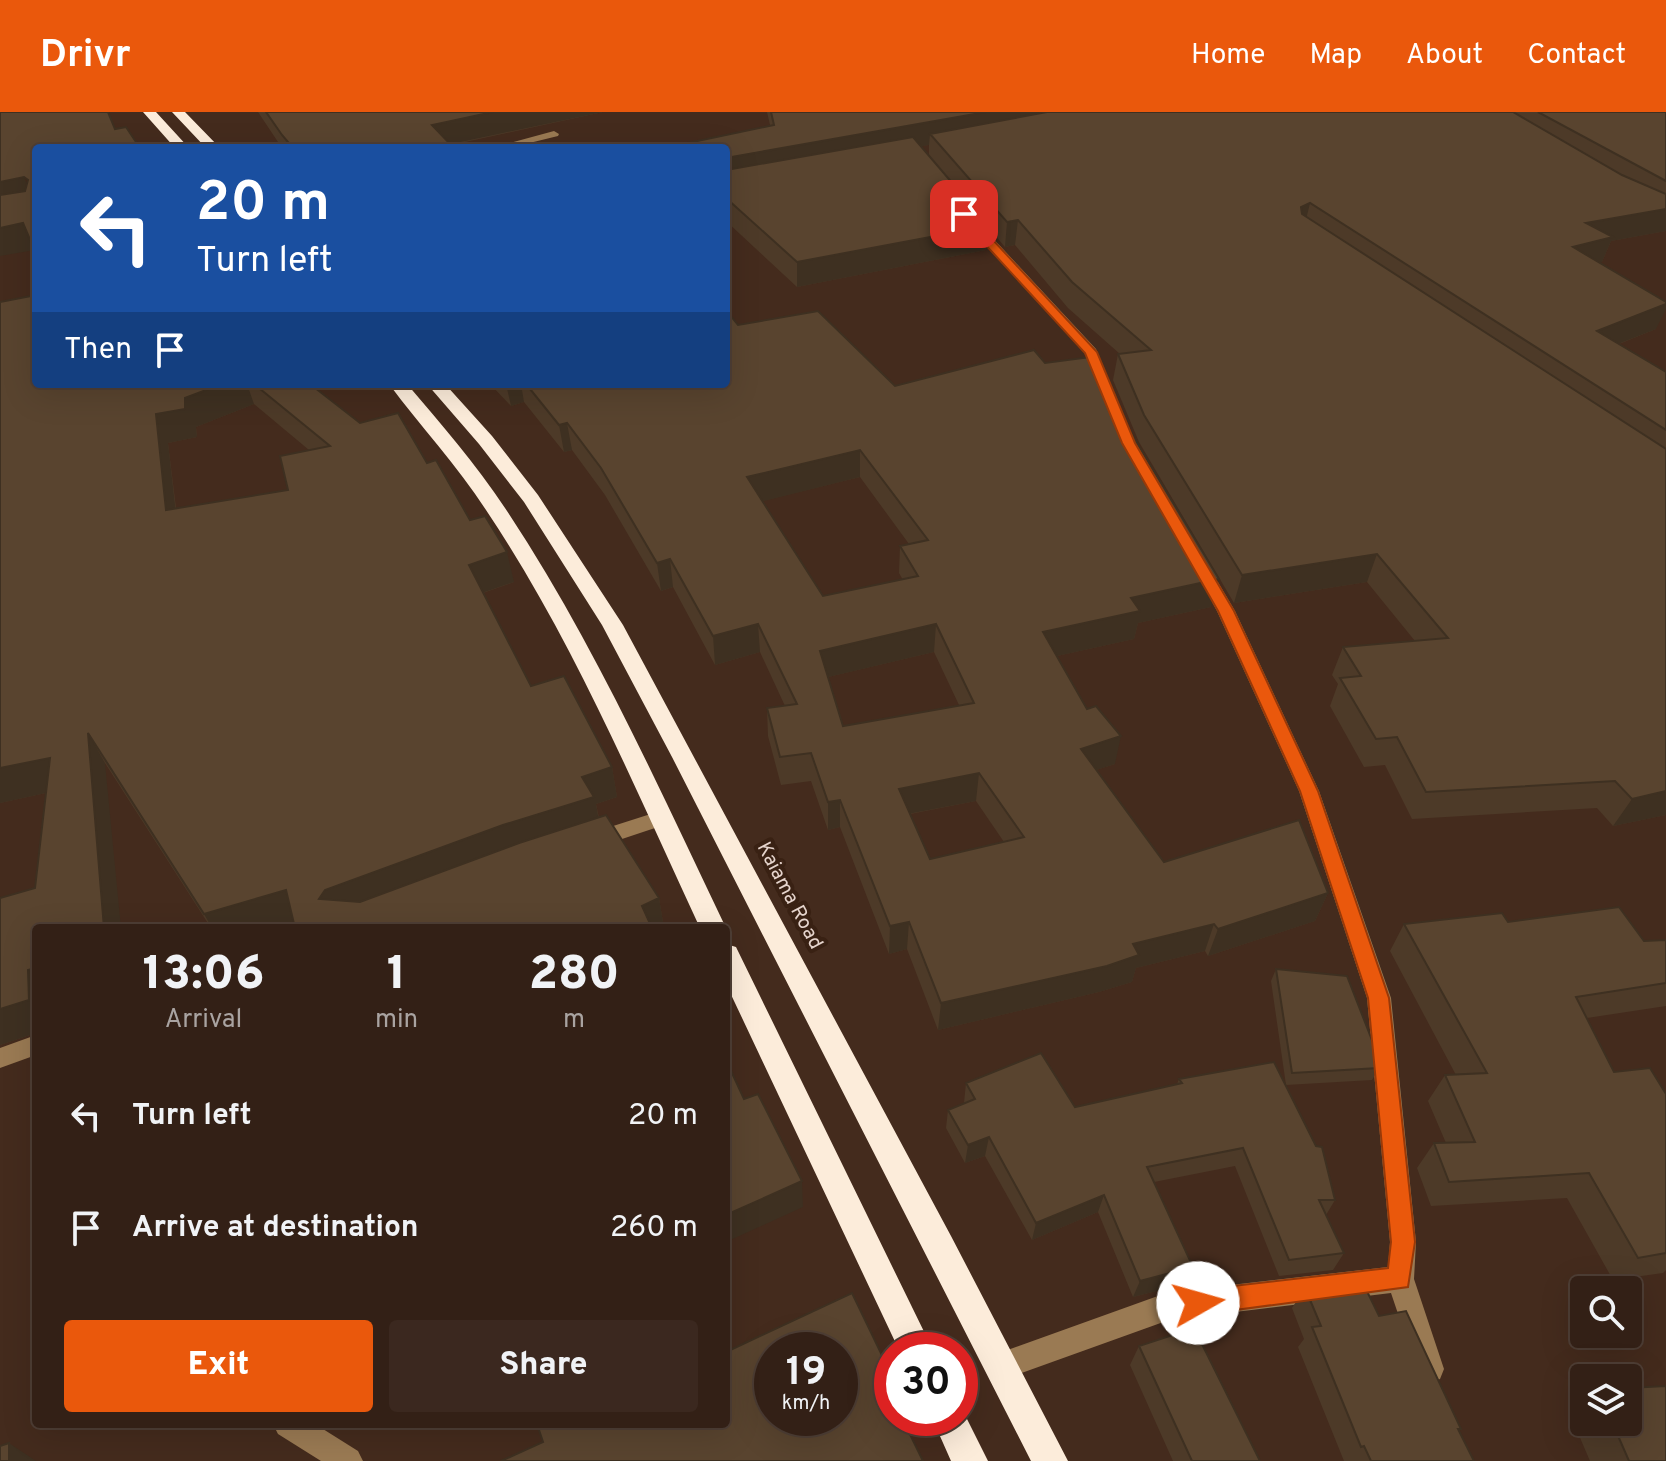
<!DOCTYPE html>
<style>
:root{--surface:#332016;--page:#3b281f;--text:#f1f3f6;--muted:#a9a3a1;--line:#4e3e35;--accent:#ea580c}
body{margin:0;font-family:Overpass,sans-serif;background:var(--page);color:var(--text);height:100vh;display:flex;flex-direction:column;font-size:30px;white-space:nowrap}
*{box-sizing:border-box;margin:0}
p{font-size:26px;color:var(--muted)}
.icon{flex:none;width:44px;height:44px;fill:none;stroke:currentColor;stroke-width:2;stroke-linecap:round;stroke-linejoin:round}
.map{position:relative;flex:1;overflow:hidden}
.side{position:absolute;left:32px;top:812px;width:698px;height:504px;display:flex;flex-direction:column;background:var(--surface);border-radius:8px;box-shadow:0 8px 32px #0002,0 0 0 2px var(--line)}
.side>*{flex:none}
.banner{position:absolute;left:32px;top:32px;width:698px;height:244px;border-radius:8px;box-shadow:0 8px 32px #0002,0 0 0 2px var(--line);background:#1a4fa0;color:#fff;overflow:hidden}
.controls{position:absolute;left:1570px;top:1164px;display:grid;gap:16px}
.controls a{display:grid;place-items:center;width:72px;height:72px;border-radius:8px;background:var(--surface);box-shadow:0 8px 32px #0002,0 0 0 2px var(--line);font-size:40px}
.speed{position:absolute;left:754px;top:1220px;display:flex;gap:16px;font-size:40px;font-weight:700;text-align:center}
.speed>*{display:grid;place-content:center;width:104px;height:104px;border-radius:50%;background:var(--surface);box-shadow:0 8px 32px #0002,0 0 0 2px var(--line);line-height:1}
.speed small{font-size:20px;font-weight:400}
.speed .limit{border:12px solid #d22;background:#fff;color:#111}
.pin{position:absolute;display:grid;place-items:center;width:68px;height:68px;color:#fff;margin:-34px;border-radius:16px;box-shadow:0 4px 12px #0006}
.me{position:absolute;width:88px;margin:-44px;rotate:83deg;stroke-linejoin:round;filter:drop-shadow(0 0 6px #0008)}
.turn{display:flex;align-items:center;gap:28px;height:168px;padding:0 32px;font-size:36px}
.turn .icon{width:104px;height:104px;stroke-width:2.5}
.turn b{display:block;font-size:56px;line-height:68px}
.then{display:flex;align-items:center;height:76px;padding:0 32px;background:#0003;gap:16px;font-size:30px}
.eta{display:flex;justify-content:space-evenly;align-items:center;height:136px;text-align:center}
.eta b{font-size:48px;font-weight:800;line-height:56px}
.cta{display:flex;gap:16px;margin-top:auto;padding:16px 32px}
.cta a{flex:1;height:92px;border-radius:8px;background:var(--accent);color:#fff;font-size:32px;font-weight:800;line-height:92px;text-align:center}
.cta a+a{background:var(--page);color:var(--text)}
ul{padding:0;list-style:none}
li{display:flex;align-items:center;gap:24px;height:112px;padding:0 32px}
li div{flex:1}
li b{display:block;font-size:30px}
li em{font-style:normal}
header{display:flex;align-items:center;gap:48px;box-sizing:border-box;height:112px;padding:0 40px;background:var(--accent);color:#fff}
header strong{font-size:38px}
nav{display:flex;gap:44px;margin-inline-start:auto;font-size:28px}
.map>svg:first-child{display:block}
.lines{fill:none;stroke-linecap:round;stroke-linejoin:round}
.minor{fill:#9a7a53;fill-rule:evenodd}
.highway{fill:#fcecda;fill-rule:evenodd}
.wall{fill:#4d3a28;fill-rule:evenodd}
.shaded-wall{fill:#3e3021}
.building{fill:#59442f;stroke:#3e3021;stroke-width:2;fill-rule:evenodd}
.route{fill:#ea580c;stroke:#983908;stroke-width:2}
.labels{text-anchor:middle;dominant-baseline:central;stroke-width:8;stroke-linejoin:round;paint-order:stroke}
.street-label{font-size:20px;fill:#e6d5cd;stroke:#392113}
</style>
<header>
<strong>Drivr</strong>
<nav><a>Home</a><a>Map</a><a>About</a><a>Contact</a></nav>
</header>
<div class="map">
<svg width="1666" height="1349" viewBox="0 0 1666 1349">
<rect width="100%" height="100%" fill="#442b1d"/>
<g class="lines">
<!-- minor -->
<path class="minor" d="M554 19 559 22 558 24 509 36H491Z
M967 107H975L1096 237 1109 269 1107 272H1097L1085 241 967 113Z
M1203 454 1209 455 1235 499 1319 679 1391 886 1416 1130 1414 1167 1444 1257 1440 1267 1430 1271 1420 1267 1391 1181 1169 1208 1002 1268 992 1264 988 1254 992 1244 1002 1240 1169 1180 1388 1155 1390 1130 1367 886 1299 679 1217 499 1195 459Z
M660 699 667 702 670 707 667 712 592 737 585 735 582 729 585 723Z
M36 923V943L0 956V936Z
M273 1312H315L358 1339 363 1349H321L278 1322Z"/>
<!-- highway -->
<path class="highway" d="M143 0H156L189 36H175Z
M172 0H185L220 36H206Z
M389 272H407C441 312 476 352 505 396 593 528 658 674 726 816H700C634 674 573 528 486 398 457 353 421 315 389 272Z
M427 272H445L492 324 538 383 623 513 951 1124 1068 1349H1031L672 645 602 513 524 390 479 332Z
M726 832 736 835 933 1238H899L726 872Z
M960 1293 988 1349H951L932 1306H960Z"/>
</g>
<!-- wall -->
<path class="wall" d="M258 0H603L451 33 454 36H282Z
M767 0H1666V119L1611 129 1602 150H1599L1656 217 1619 232 1666 260V703L1613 714 1597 696 1412 707 1385 653 1364 655 1330 594 1338 572 1332 563 1343 535 1415 529 1367 470 1234 491 1139 330 1113 268 1118 242H1120L1068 196 1015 133 1005 135 988 115 986 138 797 175 726 109V36L770 13ZM929 33V44L921 34Z
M0 190 36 272H310L360 311 427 351 470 408 514 470 483 481 531 574 612 655 617 685 596 692 599 706 659 786 664 816 294 810 272 816H211L105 651 36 816V921L0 933 35 776 46 681 0 691ZM254 292 309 338 288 378 176 396 168 331 197 325 196 315Z
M738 213 895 274 1045 251 1122 306 1211 495 1138 511 1134 527 1057 544 1115 652 1096 658 1164 750 1328 781 1315 809 1208 844 1205 839 1136 856 1132 870 1099 880 938 918 907 837 889 842 840 715 828 718 811 669 781 673 768 624 767 596 785 594 760 540 715 553 673 475 661 479 605 383 572 338 564 340 524 290 511 294 490 272H726ZM860 365 909 432 900 434 899 461 903 468 823 484 762 389ZM934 540 959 593 843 614 828 565ZM976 689 1004 730 930 747 910 702Z
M1508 810 1644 829 1666 828V894L1587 906 1614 960 1666 982V1158L1663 1161 1613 1168 1567 1086 1431 1094 1417 1056 1434 1031H1446L1428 989 1445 963H1456L1390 839 1404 812Z
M1276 857 1379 956 1372 968 1286 973 1271 869Z
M1179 967 1335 1088 1326 1103 1344 1141 1333 1158 1279 1164 1235 1054 1154 1070 1184 1172 1133 1185 1098 1100 1032 1128 985 1044 965 1051 946 1016 948 998 964 991 966 971 1075 995 1177 972Z
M1305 1176 1379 1204 1461 1317 1459 1319 1474 1349H1344L1298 1235 1304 1227 1292 1196Z
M1139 1234 1260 1349H1173L1130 1253Z
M1584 1288V1310H1628L1666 1349H1590L1569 1300Z"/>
<!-- shaded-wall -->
<path class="shaded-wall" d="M493 0H603L437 35 432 13Z
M986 0H1108L930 22 929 33 726 70V46Z
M24 65 35 91 0 98V70Z
M1310 91 1304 116 1301 95Z
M1666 97V119L1611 129 1602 150 1562 160 1573 135 1586 111Z
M1018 108 1015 133 1005 135 1007 110Z
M23 111 35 138 0 144V116Z
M989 114 986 138 797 175V150Z
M1666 192V197L1656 217 1585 245 1597 219Z
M222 272H247L254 292 196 315 197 325 168 331 179 428 166 398 156 302 185 286Z
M506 272H521L524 290 511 294Z
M567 311 572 338 564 340 559 313Z
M860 338V365L748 393 747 365Z
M507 440 514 470 476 483 469 453Z
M1377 442 1367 470 1234 491 1242 463Z
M670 447 673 475 661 479 657 451Z
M1219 467 1211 495 1138 511 1134 527 1039 548 1043 520 1131 486Z
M758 512 760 540 715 553 713 524Z
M936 512 934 540 820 567V539Z
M88 621 105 651 121 816H104Z
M1121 624 1115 652 1075 665 1081 637Z
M50 646 69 676 0 691V656Z
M612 655 617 685 596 692 600 715 338 807 319 787 325 778 582 665Z
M979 661 976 689 897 704 899 677Z
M1666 679V703L1613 714 1632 687Z
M840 688V715L828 718V690Z
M286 778 300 808 272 816H212L204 802Z
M1328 781 1315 809 1208 844 1218 817Z
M659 786 664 816H646L642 794Z
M909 810 907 837 889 842 890 814Z
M1214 812 1205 839 1136 856 1132 870 1099 880 938 918 941 891 1133 832Z
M36 856V921L0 933V897L28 858Z
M989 1025 985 1044 965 1051 968 1033Z
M802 1069 803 1095 726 1130V1103Z
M1104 1083 1098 1100 1032 1128 1036 1111Z
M1193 1155 1184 1172 1133 1185 1140 1169Z
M9 1331 36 1349H9Z"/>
<!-- building -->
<path class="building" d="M0 0H108L115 17 126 15 140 36H36V142L23 111 0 116V83L25 79 28 68 24 65 0 70Z
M266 0H493L432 13 454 36H293L282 23Z
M771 0H986L726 46V36H664L774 13Z
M1047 0H1513L1622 63 1666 82V97L1586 111 1613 125 1573 135 1666 190V192L1597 219 1666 260V318L1310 91 1301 95 1302 102 1666 337V679L1632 687 1615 669 1426 680 1397 625 1376 627 1340 566 1361 564 1343 535 1448 526 1377 442 1242 463 1144 303 1118 242 1151 238 1072 170 1018 108 1007 110 930 22Z
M1538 0H1666V69Z
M913 25 989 114 797 150 726 86V58Z
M36 183V272H222L185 286V297L156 302 166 398 288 378 280 344 330 334 254 272H310L360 311 398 301 427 351 436 348 470 408 485 404 507 440 469 453 531 574 564 564 612 655 582 665 594 685 503 713 325 778 319 787 360 790 519 731 606 703 659 786 642 794 652 816H295L286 778 204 802 88 621 104 816H36V856L28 858 29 888 0 897V786L35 776 50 646 0 656V190Z
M726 198 738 213 818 199 895 274 1034 238 1045 251 1098 244 1122 306 1219 467 1131 486 1140 499 1043 520 1087 597 1096 594 1121 624 1081 637 1164 750 1299 708 1328 781 1218 817 1214 812 1133 832 1139 843 1107 854 941 891 909 810 890 814 840 688 828 690 811 641 780 645 767 596 797 592 758 512 713 524 670 447 657 451 601 356 567 311 559 313 526 272H726ZM860 338 928 428 900 434 918 464 823 484 747 365ZM936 512 974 591 843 614 820 539ZM979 661 1024 725 930 747 899 677Z
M1619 795 1644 829 1666 828V871L1576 885 1614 960 1650 956 1666 982V1141L1638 1146 1589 1061 1449 1070 1434 1031 1475 1030 1445 963 1487 961 1404 812 1502 801 1508 810Z
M1276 857 1347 864 1377 941 1379 956 1292 961Z
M1041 941 1075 995 1182 971 1179 967 1274 950 1316 1034 1322 1035 1335 1088H1319L1344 1141 1289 1148 1243 1036 1147 1055 1193 1155 1140 1169 1104 1083 1036 1111 989 1025 968 1033 948 998 975 987 966 971Z
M726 948 744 987 758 982 802 1069 726 1103Z
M1362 1169 1379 1204 1406 1199 1461 1317H1458L1474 1349H1371L1364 1334 1361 1335 1312 1215 1321 1214 1305 1176Z
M852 1181 892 1264 891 1282 892 1306H902L923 1349H501L543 1330 537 1312H726V1240ZM772 1238H840V1306H772Z
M1194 1216 1260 1349H1192L1139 1234Z
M1666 1274V1349H1629L1612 1310H1628V1276Z
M9 1331V1349H0V1334Z"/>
<!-- route -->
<path class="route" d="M960 100H967L1097 240 1135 331 1234 499 1318 679 1389 886 1415 1130 1408 1175 1198 1203 1189 1199 1185 1191 1189 1182 1198 1178 1388 1156 1391 1130 1368 886 1300 679 1218 499 1122 331 1085 241 960 105Z"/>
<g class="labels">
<!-- street labels -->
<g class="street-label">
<text transform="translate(789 784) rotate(62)">Kaiama Road</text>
</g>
</g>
</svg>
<div class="controls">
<a><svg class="icon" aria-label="search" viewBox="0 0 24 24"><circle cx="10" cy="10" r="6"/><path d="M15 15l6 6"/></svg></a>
<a><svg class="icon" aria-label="layers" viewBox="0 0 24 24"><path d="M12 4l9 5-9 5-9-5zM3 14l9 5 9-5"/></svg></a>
</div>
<div class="speed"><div>19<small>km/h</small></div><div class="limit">30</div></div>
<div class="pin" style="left:964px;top:102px;background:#d93025"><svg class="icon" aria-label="arrive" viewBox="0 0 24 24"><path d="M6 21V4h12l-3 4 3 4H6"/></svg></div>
<svg class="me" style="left:1198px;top:1191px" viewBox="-20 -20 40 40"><circle r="19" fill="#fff"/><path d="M0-13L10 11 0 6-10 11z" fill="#ea580c"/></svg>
<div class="banner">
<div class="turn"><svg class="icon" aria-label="left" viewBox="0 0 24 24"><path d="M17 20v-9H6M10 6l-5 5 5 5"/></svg><div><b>20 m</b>Turn left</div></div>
<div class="then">Then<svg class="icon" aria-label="arrive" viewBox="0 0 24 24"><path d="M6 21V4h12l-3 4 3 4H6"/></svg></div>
</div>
<section class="side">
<div class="eta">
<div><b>13:06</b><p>Arrival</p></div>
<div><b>1</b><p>min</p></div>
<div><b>280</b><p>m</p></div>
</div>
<ul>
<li><svg class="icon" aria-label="left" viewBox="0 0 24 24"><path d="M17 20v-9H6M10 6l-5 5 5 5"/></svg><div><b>Turn left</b></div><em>20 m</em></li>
<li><svg class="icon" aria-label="arrive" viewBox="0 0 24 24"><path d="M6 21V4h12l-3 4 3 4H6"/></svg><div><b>Arrive at destination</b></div><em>260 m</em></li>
</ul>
<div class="cta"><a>Exit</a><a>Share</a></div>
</section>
</div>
